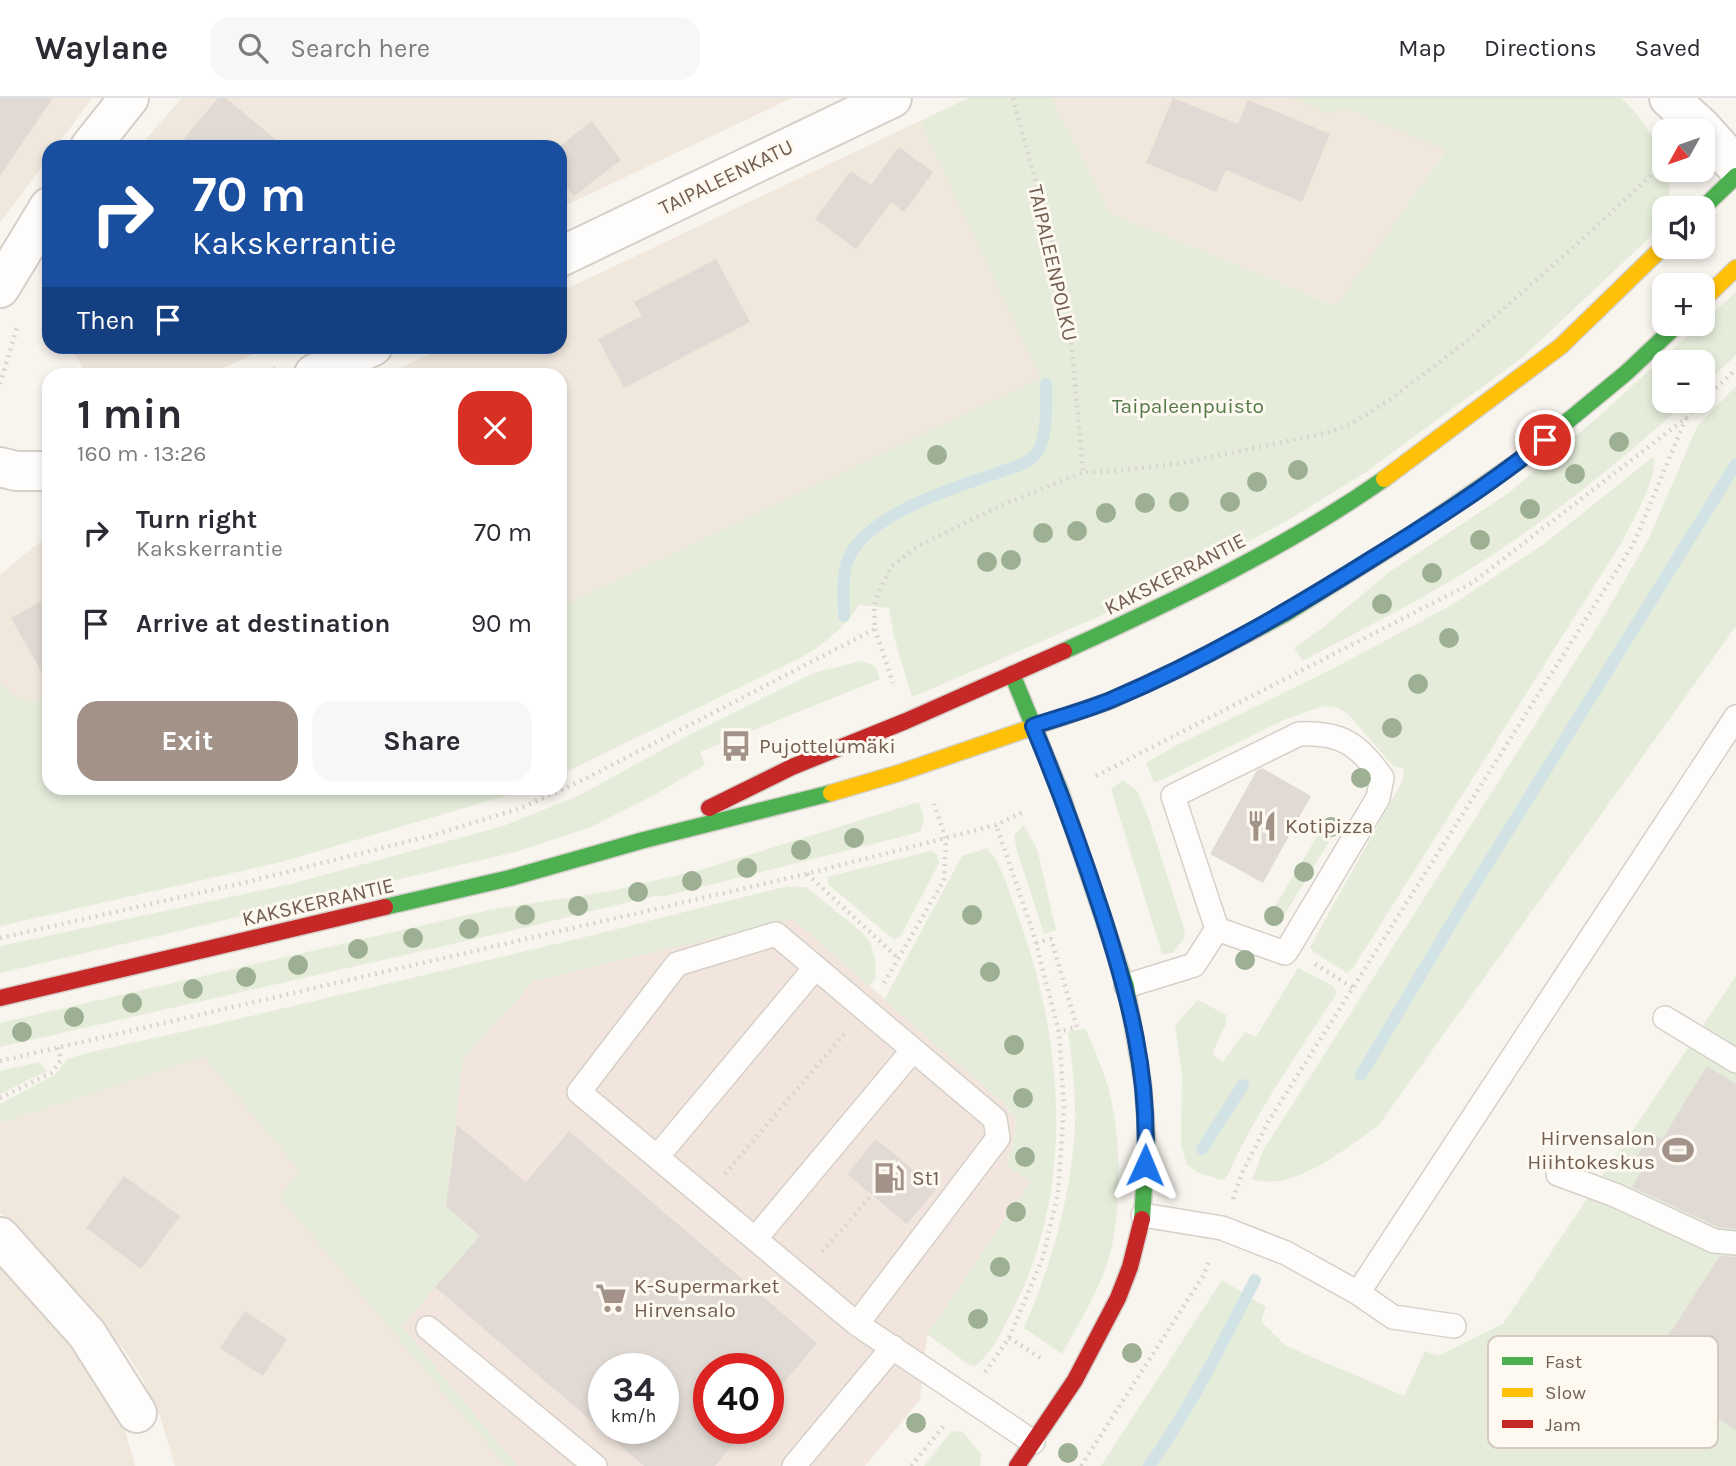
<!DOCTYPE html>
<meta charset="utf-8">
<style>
:root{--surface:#fff;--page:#f7f7f7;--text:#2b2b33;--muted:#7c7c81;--line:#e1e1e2;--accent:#a29287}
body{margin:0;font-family:Karla,sans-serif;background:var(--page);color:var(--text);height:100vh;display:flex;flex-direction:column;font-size:26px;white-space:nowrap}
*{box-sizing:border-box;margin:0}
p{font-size:23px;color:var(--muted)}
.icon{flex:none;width:38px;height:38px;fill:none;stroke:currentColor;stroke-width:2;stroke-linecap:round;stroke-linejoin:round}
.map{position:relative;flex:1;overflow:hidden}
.panel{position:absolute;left:42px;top:270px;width:525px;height:427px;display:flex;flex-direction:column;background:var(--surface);border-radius:21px;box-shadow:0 4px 10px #0003}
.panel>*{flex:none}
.hud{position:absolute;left:42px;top:42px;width:525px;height:214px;border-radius:21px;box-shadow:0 4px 10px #0003;background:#1a4fa0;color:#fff;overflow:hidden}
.needle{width:46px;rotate:230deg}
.fabs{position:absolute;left:1652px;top:21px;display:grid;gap:14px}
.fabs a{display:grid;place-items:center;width:63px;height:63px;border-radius:14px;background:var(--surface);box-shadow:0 4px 10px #0003;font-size:35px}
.speed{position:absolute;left:588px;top:1255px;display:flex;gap:14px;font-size:35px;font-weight:700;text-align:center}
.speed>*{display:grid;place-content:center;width:91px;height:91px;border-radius:50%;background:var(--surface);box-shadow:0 4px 10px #0003;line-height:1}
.speed small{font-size:18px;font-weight:400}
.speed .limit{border:10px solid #d22;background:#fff;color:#111}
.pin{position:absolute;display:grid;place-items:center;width:60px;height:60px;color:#fff;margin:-30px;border:4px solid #fff;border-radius:50%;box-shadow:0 2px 7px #0007}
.me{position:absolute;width:77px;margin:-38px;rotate:1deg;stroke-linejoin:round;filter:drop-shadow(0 0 5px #0008)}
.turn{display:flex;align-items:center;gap:24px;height:147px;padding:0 35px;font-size:32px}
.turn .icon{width:91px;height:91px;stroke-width:2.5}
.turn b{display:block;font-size:49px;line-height:60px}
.then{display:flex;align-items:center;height:66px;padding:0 35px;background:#0003;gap:14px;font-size:26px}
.round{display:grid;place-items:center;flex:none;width:74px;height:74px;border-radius:21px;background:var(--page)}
.headline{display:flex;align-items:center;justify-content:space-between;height:119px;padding:0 35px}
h1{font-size:42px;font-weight:700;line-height:52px}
.action{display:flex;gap:14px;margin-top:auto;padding:14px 35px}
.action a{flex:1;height:80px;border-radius:21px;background:var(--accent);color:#fff;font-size:28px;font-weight:700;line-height:80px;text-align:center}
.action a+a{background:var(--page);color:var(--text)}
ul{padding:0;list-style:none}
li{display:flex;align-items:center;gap:21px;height:91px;padding:0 35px}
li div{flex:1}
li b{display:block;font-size:26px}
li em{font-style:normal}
header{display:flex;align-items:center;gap:42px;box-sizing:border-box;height:98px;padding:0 35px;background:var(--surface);border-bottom:2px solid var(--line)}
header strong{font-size:33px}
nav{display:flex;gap:38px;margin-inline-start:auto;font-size:24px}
.search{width:490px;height:63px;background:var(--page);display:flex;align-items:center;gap:18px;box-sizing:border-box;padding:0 24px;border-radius:21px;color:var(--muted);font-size:26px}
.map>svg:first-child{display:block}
.residential{fill:#f0e7dd}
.commercial{fill:#f1e5dd;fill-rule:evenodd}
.green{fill:#e5edda}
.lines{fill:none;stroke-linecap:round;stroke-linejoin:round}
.stream{stroke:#d2e3e6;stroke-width:12}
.building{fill:#e1dad4;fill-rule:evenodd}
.lane-casing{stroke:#d5d0c9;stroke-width:26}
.street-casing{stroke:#d5d0c9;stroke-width:42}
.fast-casing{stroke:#d5d0c9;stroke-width:19}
.slow-casing{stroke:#d5d0c9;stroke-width:19}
.jam-casing{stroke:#d5d0c9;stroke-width:19}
.path{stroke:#dad4d0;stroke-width:4.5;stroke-dasharray:2 5;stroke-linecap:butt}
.lane{stroke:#fefdfc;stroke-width:23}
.street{stroke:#fefdfc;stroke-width:38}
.fast{stroke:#4caf50;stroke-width:16}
.slow{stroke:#ffc107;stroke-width:16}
.jam{stroke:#c62828;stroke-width:16}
.tree{fill:#9eb094}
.route-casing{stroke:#114b97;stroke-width:18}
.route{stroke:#1a73e8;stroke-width:12}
.labels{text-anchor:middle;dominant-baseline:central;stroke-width:6;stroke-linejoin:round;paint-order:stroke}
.street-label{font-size:21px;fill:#735e50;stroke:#fdf9f1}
.park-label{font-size:21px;fill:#55784a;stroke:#fdf9f1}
.poi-label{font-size:21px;fill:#735e50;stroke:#fdf9f1;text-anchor:start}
.key{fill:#fdf9f1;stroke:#d4cac1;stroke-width:2}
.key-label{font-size:19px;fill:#735e50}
</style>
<header>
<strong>Waylane</strong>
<div class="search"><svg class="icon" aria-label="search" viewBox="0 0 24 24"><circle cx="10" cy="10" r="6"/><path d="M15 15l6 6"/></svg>Search here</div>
<nav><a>Map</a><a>Directions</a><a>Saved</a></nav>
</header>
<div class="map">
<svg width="1736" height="1368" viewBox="0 0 1736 1368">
<rect width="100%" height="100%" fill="#f8f4ee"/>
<!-- residential -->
<path class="residential" d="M0 0H92L56 49H49V59L0 125Z
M182 0H792L560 110V49H139Z
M1051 0H1320L1446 51 1338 208 1110 115Z
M920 23 1042 280 560 509V276H387L445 249 560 248V194Z
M70 249H269L210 276H87Z
M49 439V633L0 605V477L33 449Z
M204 958 300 1073 280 1099 506 1368H175L160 1318 141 1278 124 1252 38 1150 0 1114V1025Z
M0 1167 38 1207 80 1258 113 1306 125 1332 135 1368H0Z"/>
<!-- commercial -->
<path class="commercial" d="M793 821 1005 1006 1015 1020 1016 1035 1007 1064 1009 1070 1031 1083 927 1236 920 1302 865 1368H506L280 1099 300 1073 204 958ZM604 1270H663V1330H604ZM709 1270H768V1330H709Z"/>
<!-- green -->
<path class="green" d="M968 0H1051L1110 115 1337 208 1446 52 1343 9 1330 16 1294 0H1621C1647 23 1678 72 1667 106 1663 118 1656 129 1649 140L1523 259 1363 376 1288 422 1149 497 912 599 894 539 889 510 859 507C845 529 827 544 804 558L560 677V509L1041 280 920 23Z
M1736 194V257L1703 288V264H1664V303H1687C1619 365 1546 424 1467 473 1414 506 1358 533 1303 563L1294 550 1320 532 1388 475 1510 394 1598 319Z
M1736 288V528L1378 1028C1346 1050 1293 1095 1252 1081L1264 1051 1603 520 1649 440 1697 329Z
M1653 359C1660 376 1631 425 1623 442L1353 870 1347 875 1314 854 1310 849 1403 682 1404 670 1393 668 1348 616 1336 609 1324 608 1286 621 1159 683 1154 684 1146 665 1173 649 1338 568 1450 508 1544 446Z
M862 563 875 568 880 581 700 654 705 667 654 697 591 729 515 754 0 875V848L291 786 503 728 578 698 691 636 816 574Z
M0 584C17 605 24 603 49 602V690H532L281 764 0 828Z
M1123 682 1137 693 1149 721 1184 830 1185 839 1173 855 1162 856 1111 691Z
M919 704 924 721 920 734 662 799 658 797 523 830 0 949V925L489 812 611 793 662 781 700 772Z
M1327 722 1338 729 1277 829 1266 823Z
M1024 727 1037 751 1056 832 1044 836 1016 749 1014 737Z
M987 750C1002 766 1008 791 1016 812 1063 937 1077 1088 1013 1211 1003 1230 993 1255 975 1268L968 1266 927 1236 1031 1083 1009 1070 1007 1064 1016 1035 1015 1020 1005 1006 884 902 962 758Z
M931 753 937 757 939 765 900 839 894 842 829 787 827 779Z
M788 788 806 789 863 835 871 847 875 860 876 880 869 888 793 821 534 883 463 961 446 1108 480 1138 402 1228 517 1368H506L280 1099 300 1073 204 958 0 1025V1006L56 976 67 961 91 954 208 928 589 838Z
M1298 870 1333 888 1337 895C1298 955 1255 1015 1226 1081L1221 1082 1197 1074 1187 1067 1181 1048 1182 976 1175 927 1198 902 1226 917V926L1212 956 1223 964 1245 934 1256 939Z
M1736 878V1368H1101L1222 1182 1266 1209 1261 1223 1286 1248 1404 1298 1425 1253 1438 1258 1503 1226Z
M1086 931C1093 949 1101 967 1107 986 1122 1034 1123 1118 1107 1166 1096 1198 1078 1227 1062 1256L1024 1230C1052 1165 1071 1099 1075 1029 1076 997 1072 964 1068 933Z
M39 964 47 973 0 996V973Z
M962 1333 981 1356 980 1368H924L951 1334Z"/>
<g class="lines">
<!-- stream -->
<path class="stream" d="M844 518C844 500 841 476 849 459 872 411 970 385 1018 368 1023 365 1029 363 1033 359 1049 345 1046 305 1046 286
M1361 977 1467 799 1736 366
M1202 1051 1243 987
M1149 1368C1191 1310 1222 1245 1255 1182"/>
</g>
<!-- building -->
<path class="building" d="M0 0H53L0 78Z
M218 0H226L285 49H177Z
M1173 0 1238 26 1248 2 1330 36 1302 104 1226 72 1216 94 1146 65Z
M592 23 621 62 574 98 560 80V48Z
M899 49 933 74 904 114 891 104 856 151 815 121 851 73 871 87Z
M716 161 750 224 624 290 598 241 642 218 634 204Z
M49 499V587L11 520Z
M1262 670 1311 698 1263 785 1210 756 1257 672Z
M1707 968 1736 986V1131L1718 1129 1632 1089 1643 1071 1633 1065 1651 1035 1662 1041Z
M457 1027 526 1084 569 1033 817 1245 768 1304V1270H709V1330H747L715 1368H644L435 1189 480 1138 446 1108ZM604 1270H663V1330H604Z
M876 1041 936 1091 907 1126 847 1076Z
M124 1078 180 1118 141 1171 86 1130Z
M1720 1158 1736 1159V1332L1644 1275Z
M245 1213 287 1241 263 1278 220 1250Z"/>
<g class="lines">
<defs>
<path id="lane" d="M1126 888 1194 867 1217 831 1173 698 1299 636C1341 634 1359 646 1382 680L1378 700 1289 849 1285 855 1217 831
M1665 920 1736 963
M657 1059 815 870
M1558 1076 1615 1097 1714 1143 1736 1145
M1143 1117 1222 1130 1286 1155 1358 1195 1393 1219 1454 1228
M755 1141 913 952
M1358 1195 1736 619
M857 1226 579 994 677 866 776 836 995 1021 998 1040 857 1226 1033 1344
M428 1230 595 1368
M794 1368 893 1249"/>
<path id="street" d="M1669 0 1701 29 1736 68
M90 49 129 0
M560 159 892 0
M0 190 49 109
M314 276 373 248
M0 369 16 373H49
M0 1139 87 1236 137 1315"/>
<path id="fast" d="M1703 110 1736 78
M1257 531 1285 516 1408 439 1524 359 1626 275 1678 226
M1064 553C1174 503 1284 451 1384 381
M1012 576 1061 695 1126 888 1143 987 1147 1042 1142 1121
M385 809 510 780 644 742 831 695"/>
<path id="slow" d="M1703 202 1736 170
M1384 381 1561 248 1664 148
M831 695 899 675 1112 602 1183 569 1257 531"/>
<path id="jam" d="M709 710 792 669 906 623 1064 553
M0 900 385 809
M1017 1368 1075 1282 1118 1200 1130 1169 1142 1121"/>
</defs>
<!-- lane casing -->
<use href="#lane" class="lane-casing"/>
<!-- street casing -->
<use href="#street" class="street-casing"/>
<!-- fast casing -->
<use href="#fast" class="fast-casing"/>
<!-- slow casing -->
<use href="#slow" class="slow-casing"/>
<!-- jam casing -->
<use href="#jam" class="jam-casing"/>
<!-- path -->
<path class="path" d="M1013 0 1061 178 1070 229 1083 374
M261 276 275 270
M0 286 18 226
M875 531 893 585
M1096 678 1472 485 1686 320 1736 271
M807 776 898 860
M0 840 247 784 430 738 521 710 583 682 875 531 874 509 880 491 891 469 918 448 993 411 1083 374 1116 373 1183 365 1326 335 1351 326 1391 301 1463 246 1577 146 1664 65
M1036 845 1051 841 1077 929 1059 934
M1315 866 1353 890
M884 885 944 782 946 741 934 706
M0 963 806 776 996 727 1025 713
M0 1000 51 975 61 962 58 949
M725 1076 844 936
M1233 1101 1242 1075 1268 1024 1634 445 1686 320
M822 1154 871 1098
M1009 1240 1041 1260
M985 1274 1009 1240 1043 1159 1058 1095 1064 1009 1059 934 1033 834 996 727
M911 1368 946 1325
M1081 1368 1203 1178 1210 1161"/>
<!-- lane -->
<use href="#lane" class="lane"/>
<!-- street -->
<use href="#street" class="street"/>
<!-- fast -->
<use href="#fast" class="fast"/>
<!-- slow -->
<use href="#slow" class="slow"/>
<!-- jam -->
<use href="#jam" class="jam"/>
</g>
<!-- trees -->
<g class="tree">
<circle cx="1619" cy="344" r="10"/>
<circle cx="937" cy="357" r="10"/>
<circle cx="1298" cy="372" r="10"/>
<circle cx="1575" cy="376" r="10"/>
<circle cx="1257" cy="384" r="10"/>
<circle cx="1179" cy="404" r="10"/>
<circle cx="1230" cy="404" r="10"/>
<circle cx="1145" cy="405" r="10"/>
<circle cx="1530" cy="411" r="10"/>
<circle cx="1106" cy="415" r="10"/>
<circle cx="1077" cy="433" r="10"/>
<circle cx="1043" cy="435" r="10"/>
<circle cx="1480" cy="442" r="10"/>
<circle cx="1011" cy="462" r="10"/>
<circle cx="987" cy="464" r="10"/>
<circle cx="1432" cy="475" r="10"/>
<circle cx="1382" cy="506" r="10"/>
<circle cx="1449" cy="540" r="10"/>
<circle cx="1418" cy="586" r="10"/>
<circle cx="1392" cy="630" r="10"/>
<circle cx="1361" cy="680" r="10"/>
<circle cx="1331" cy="729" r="10"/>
<circle cx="854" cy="740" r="10"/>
<circle cx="801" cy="752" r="10"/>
<circle cx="747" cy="770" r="10"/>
<circle cx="1304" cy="774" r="10"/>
<circle cx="692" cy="783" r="10"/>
<circle cx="638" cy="794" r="10"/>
<circle cx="578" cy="808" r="10"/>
<circle cx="525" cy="817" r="10"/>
<circle cx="972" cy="817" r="10"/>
<circle cx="1274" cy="818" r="10"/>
<circle cx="469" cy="831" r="10"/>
<circle cx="413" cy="840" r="10"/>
<circle cx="358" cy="851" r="10"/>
<circle cx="1245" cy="862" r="10"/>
<circle cx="298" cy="867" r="10"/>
<circle cx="990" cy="874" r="10"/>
<circle cx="246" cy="879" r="10"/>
<circle cx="193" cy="891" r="10"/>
<circle cx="132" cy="905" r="10"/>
<circle cx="74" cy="919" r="10"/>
<circle cx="22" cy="934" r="10"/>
<circle cx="1014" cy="947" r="10"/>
<circle cx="1023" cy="1000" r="10"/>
<circle cx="1025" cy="1059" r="10"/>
<circle cx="1016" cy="1114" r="10"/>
<circle cx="1000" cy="1169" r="10"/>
<circle cx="978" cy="1221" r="10"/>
<circle cx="1132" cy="1255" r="10"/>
<circle cx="916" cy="1325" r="10"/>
<circle cx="1068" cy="1355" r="10"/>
</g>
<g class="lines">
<defs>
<path id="route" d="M1145 1067C1150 977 1129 899 1102 815 1081 751 1059 690 1033 628 1060 619 1087 612 1113 601 1203 563 1287 514 1370 462 1430 425 1491 386 1545 342"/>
</defs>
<!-- route casing -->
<use href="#route" class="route-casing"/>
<!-- route -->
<use href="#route" class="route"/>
</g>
<!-- icons -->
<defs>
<symbol id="bus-bare" viewBox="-9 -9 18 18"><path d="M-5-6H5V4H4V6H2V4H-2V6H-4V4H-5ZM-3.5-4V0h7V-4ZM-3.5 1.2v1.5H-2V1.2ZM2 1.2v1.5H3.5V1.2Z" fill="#a29287" stroke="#fdf9f1" stroke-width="2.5" paint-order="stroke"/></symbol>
<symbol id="restaurant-bare" viewBox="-9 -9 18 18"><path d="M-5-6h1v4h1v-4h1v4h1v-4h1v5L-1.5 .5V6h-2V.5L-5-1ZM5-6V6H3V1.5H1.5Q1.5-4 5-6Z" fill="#a29287" stroke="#fdf9f1" stroke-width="2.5" paint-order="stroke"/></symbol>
<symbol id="stadium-bare" viewBox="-9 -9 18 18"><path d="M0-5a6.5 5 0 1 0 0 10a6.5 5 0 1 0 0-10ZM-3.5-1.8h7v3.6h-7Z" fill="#a29287" stroke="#fdf9f1" stroke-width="2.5" paint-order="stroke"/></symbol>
<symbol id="fuel-bare" viewBox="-9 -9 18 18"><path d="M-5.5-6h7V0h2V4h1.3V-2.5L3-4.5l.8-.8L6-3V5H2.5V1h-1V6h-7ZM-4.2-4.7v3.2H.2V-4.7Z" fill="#a29287" stroke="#fdf9f1" stroke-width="2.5" paint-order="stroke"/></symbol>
<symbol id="supermarket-bare" viewBox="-9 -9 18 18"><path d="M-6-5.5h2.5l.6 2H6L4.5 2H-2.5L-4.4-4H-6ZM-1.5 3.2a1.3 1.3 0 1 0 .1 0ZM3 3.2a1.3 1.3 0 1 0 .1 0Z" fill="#a29287" stroke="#fdf9f1" stroke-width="2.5" paint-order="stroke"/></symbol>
</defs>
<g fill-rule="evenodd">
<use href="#bus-bare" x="714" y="626" width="44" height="44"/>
<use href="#restaurant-bare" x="1240" y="706" width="44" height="44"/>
<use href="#stadium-bare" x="1656" y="1030" width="44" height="44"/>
<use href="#fuel-bare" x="867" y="1058" width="44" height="44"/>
<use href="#supermarket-bare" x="589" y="1178" width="44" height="44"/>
</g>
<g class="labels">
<!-- street labels -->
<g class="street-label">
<text transform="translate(726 79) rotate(-26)">TAIPALEENKATU</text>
<text transform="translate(1053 165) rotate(77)">TAIPALEENPOLKU</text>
<text transform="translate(1175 476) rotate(-27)">KAKSKERRANTIE</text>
<text transform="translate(318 804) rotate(-13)">KAKSKERRANTIE</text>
</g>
<!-- park labels -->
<g class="park-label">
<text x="1188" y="308">Taipaleenpuisto</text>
</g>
<!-- poi labels -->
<g class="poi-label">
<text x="759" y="648">Pujottelumäki</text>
<text x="1285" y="728">Kotipizza</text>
<text x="1655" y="1040" text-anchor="end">Hirvensalon<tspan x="1655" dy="24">Hiihtokeskus</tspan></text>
<text x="912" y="1080">St1</text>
<text x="634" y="1188">K-Supermarket<tspan x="634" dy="24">Hirvensalo</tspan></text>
</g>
</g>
<!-- legend -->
<rect x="1488" y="1238" width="230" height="112" rx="10" class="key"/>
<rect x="1502" y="1259" width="31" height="8" fill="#4caf50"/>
<rect x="1502" y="1290" width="31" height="9" fill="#ffc107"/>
<rect x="1502" y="1322" width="31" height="8" fill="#c62828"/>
<g class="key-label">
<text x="1545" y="1270">Fast</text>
<text x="1545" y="1301">Slow</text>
<text x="1545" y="1333">Jam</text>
</g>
</svg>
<div class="fabs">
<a><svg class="needle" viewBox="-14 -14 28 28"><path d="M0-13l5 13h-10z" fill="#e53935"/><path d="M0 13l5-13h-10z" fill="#7c7c81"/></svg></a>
<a><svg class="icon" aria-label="sound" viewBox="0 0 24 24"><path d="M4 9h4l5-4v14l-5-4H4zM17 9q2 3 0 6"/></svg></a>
<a>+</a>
<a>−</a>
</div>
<div class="speed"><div>34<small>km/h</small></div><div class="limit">40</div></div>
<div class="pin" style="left:1545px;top:342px;background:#d93025"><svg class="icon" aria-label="arrive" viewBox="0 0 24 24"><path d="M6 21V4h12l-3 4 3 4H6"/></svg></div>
<svg class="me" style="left:1145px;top:1067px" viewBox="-20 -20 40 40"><path d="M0-17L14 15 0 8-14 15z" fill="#1a73e8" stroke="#fff" stroke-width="4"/></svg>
<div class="hud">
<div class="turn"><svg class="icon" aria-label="right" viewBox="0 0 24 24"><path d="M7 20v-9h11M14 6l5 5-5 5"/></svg><div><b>70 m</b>Kakskerrantie</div></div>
<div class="then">Then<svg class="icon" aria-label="arrive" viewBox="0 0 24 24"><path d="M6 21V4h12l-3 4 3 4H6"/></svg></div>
</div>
<section class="panel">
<div class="headline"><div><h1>1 min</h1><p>160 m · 13:26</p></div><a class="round" style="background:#d93025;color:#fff"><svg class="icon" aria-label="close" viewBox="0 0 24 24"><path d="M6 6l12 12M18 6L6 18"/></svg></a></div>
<ul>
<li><svg class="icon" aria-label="right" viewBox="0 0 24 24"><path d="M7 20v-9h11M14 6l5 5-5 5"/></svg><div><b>Turn right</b><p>Kakskerrantie</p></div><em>70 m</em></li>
<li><svg class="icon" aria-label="arrive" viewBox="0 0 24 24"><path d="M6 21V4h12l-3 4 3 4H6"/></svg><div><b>Arrive at destination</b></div><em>90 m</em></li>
</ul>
<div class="action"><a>Exit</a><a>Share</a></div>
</section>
</div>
